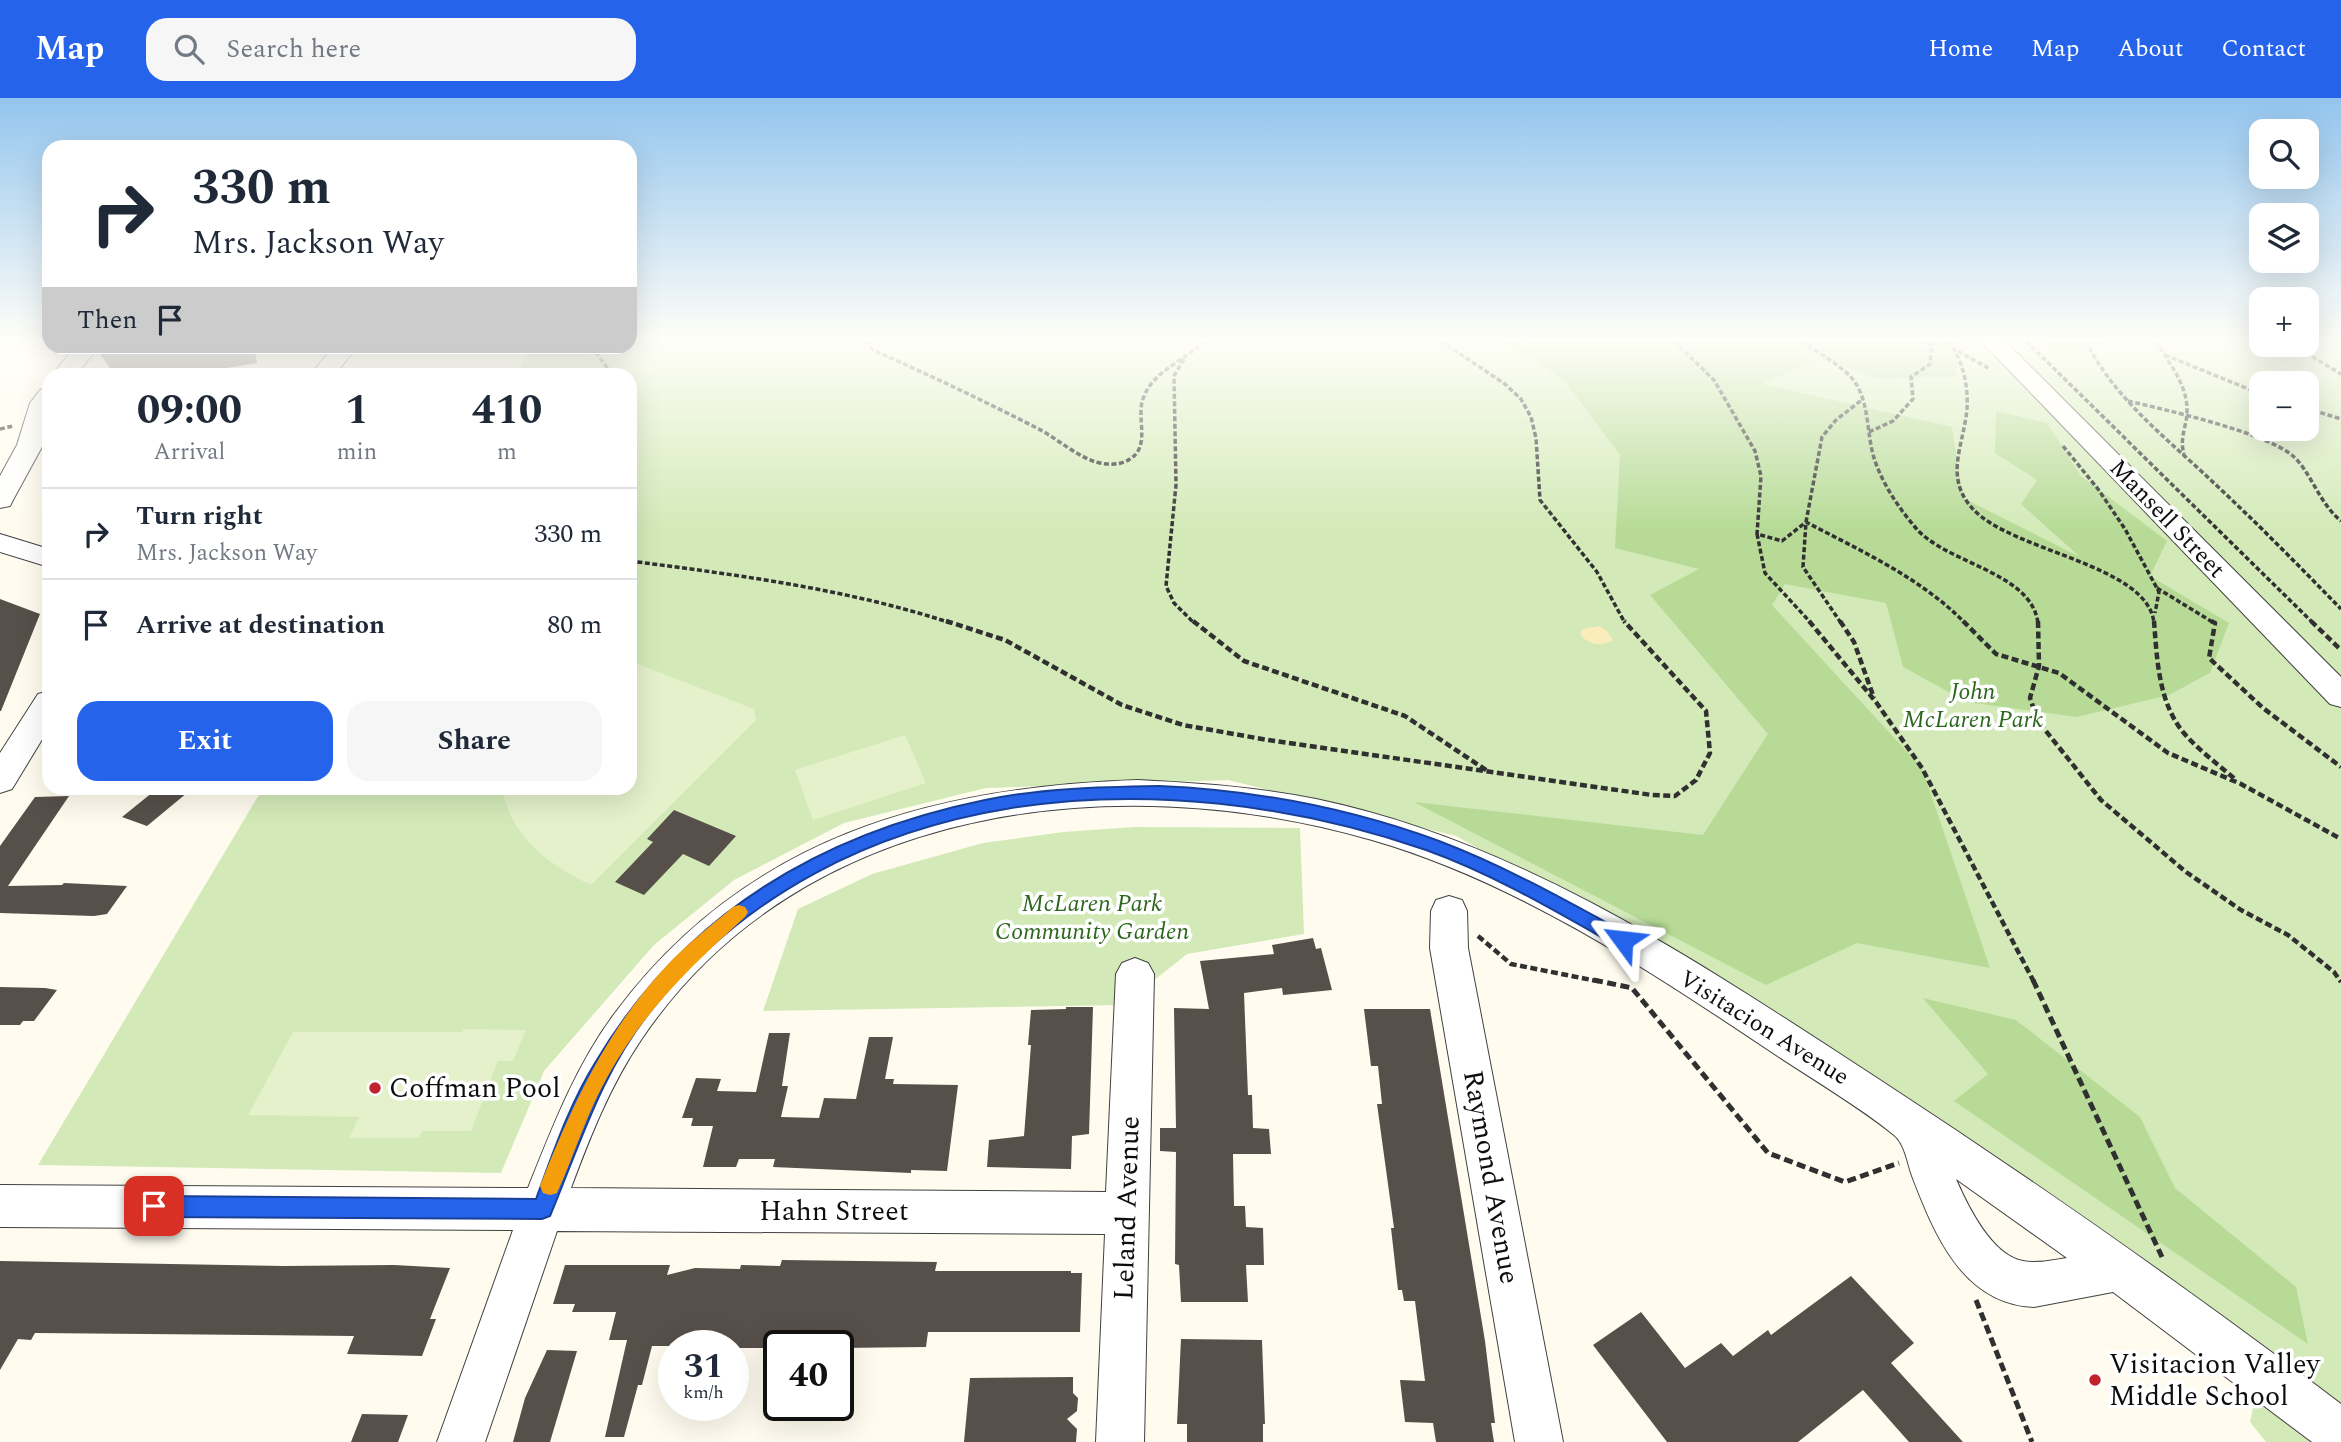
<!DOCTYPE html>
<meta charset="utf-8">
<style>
:root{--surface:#fff;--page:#f6f6f7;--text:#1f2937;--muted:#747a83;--line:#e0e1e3;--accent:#2563eb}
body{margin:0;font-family:Spectral,serif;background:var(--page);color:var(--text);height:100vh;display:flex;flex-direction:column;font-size:26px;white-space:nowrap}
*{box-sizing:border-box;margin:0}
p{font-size:23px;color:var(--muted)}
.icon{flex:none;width:38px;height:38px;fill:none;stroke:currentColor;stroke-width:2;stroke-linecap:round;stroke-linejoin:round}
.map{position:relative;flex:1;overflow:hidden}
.sheet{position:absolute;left:42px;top:270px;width:595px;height:427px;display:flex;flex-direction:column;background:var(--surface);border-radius:21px;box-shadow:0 7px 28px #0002}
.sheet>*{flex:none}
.guide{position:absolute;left:42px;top:42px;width:595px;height:214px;border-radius:21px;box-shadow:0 7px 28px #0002;background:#fff;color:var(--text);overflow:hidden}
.fabs{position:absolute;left:2249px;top:21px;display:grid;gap:14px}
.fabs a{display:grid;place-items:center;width:70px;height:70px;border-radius:14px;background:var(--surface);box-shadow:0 7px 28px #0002;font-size:35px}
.speed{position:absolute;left:658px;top:1232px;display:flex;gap:14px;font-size:35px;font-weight:700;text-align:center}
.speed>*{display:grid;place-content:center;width:91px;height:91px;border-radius:50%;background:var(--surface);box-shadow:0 7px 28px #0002;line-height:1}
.speed small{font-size:18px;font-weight:400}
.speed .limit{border:4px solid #111;border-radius:10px;background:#fff;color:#111}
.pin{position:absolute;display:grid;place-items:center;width:60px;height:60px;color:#fff;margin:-30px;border-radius:14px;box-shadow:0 4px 10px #0006}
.me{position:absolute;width:77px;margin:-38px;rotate:300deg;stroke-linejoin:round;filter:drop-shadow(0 0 5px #0008)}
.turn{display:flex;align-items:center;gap:24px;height:147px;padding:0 35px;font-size:32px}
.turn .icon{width:91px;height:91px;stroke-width:2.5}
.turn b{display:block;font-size:49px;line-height:60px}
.then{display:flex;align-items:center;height:66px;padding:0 35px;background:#0003;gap:14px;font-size:26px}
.eta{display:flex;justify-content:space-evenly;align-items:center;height:119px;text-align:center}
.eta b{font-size:42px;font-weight:700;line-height:49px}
.cta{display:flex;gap:14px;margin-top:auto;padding:14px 35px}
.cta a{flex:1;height:80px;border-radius:21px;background:var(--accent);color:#fff;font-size:28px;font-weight:700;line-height:80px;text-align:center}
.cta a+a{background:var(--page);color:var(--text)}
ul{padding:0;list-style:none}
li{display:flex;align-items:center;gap:21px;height:91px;padding:0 35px;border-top:2px solid var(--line)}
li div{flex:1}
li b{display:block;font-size:26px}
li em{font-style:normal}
header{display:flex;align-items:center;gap:42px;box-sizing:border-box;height:98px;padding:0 35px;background:var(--accent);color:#fff}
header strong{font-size:33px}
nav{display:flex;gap:38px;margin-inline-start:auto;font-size:24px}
.search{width:490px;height:63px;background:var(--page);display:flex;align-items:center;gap:18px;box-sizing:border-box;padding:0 24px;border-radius:21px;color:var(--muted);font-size:26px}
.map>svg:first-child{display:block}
.green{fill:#d3eab8;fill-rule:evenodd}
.forest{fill:#b7db97}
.sand{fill:#fbecbb}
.pitch{fill:#e4f1ca}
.building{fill:#574f4a}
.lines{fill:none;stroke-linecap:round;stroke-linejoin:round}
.minor-casing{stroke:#414141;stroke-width:2}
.path-far2{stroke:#303030;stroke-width:3.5;stroke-dasharray:5 2.5;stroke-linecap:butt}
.path-far1{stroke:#303030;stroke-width:4.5;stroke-dasharray:7 3.5;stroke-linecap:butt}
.path{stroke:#303030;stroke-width:5;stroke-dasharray:9 4.5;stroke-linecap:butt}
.minor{fill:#fff;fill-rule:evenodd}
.route{fill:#2563eb;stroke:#184099;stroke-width:2}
.slow{fill:#f59e0b}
.poi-dot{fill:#c1232d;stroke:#fff;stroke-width:2.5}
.labels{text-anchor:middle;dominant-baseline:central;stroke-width:7;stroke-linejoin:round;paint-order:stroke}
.street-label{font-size:24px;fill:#0e0e0e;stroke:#fff}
.park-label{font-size:24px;font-style:italic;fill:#2d671d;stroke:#fff}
.near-poi-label{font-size:28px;fill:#0e0e0e;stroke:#fff;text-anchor:start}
.near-street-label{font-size:28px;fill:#0e0e0e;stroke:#fff}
</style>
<header>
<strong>Map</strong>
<div class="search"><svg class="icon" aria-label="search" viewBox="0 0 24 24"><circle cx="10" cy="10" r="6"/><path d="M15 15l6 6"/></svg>Search here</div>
<nav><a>Home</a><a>Map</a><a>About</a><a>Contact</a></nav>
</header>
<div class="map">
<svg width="2341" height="1344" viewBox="0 0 2341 1344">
<rect width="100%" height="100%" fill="#fffcef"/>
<!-- green -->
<path class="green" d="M630 243H2261V247L2341 243V1344H2266L2250 1324 2266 1249 1800 930 1456 738 1228 682 986 690 844 725 734 782 654 847 544 973 501 1075 38 1067 263 690H630V276H516L533 249 630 248ZM2261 285H2306V331H2261Z
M1134 729 1300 730 1304 836 1187 856 1123 907 763 913 798 811 872 776 983 745 1063 734Z"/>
<!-- forest -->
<path class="forest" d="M1499 243H1958L1956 279 1877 280 1820 261 1762 286 1952 329 1963 400 2080 459 2021 406 2037 382 1995 355 1996 313 2047 325 2081 378 2167 443 2150 478 2229 525 2210 575 2169 597 2077 619 1967 604 1903 569 1886 505 1785 486 1772 507 1922 670 1990 870 1857 845 1766 887 1414 704 1703 737 1768 636 1650 497 1699 471 1615 450 1620 357 1563 281Z
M2040 243H2118C2111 248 2063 255 2052 254Z
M1923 900 2016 922 2140 1019 2175 1090 2296 1189 2308 1246 1954 1003 1988 976Z"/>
<!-- sand -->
<path class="sand" d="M1599 528 1606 532 1613 542C1602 549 1588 547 1580 536L1583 531Z"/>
<!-- pitch -->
<path class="pitch" d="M630 563 754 611 756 622 591 787C546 765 512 740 502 690H630Z
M905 637 926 685 813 722 795 672Z
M464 931 526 932 513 963H498L471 1033H422L419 1040H349L359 1019 248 1017 293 934H462Z"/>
<!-- building -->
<path class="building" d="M101 248H254L257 265 189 276H114L98 253Z
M0 501 40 516 1 613H0Z
M158 690H193L147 728 122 719Z
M69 698 8 788 62 787 64 785 127 788 107 816 94 818 0 815V748L35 699Z
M674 712 736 738 709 768 683 756 644 797 615 784 653 744 647 741Z
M1313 840 1316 851 1321 850 1332 892 1283 897 1282 890 1244 895 1248 997H1252L1253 1030 1269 1031 1271 1056H1233L1234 1108H1245L1246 1129 1263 1130 1264 1167H1246L1248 1204H1181L1179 1167 1175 1166 1176 1054 1160 1053V1030H1176L1174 910 1209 911 1200 863 1274 856 1272 847Z
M0 889 45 890 57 892 34 923H23L20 927H0Z
M1066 909H1093L1089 1036 1072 1038 1071 1071 987 1069 989 1042 1024 1038 1031 947H1028L1031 912 1066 911Z
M1364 911H1430L1485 1243 1495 1325H1491L1494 1344H1436L1433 1325 1405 1324 1400 1282 1425 1283 1415 1203H1404L1402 1192H1398L1391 1130H1394L1377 1006H1382L1378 968H1371Z
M769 935H790L782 988H788L781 1019 819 1020 824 1000 856 1001 869 939H893L885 981H894L893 986 958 987 947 1073 911 1072V1075L773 1069 775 1061H739L736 1069H703L713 1028H691L693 1020H682L696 980 721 981 717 993 756 994Z
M782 1162 937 1164 935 1173H1071V1175H1082L1080 1234H928L926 1249 838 1250 818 1248 819 1242 765 1241 763 1250H733V1248H652L642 1287H638L624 1339H605L627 1242H609L616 1214H572L575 1206H553L565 1167H670L667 1177 695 1170 740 1171 741 1167 780 1168Z
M0 1163 284 1168 394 1167 450 1170 430 1221H436L422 1258 347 1256 354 1238 35 1235 31 1242 18 1241 0 1272Z
M1851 1178 1914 1245 1891 1265 1963 1344H1909L1863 1292 1798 1344H1667L1593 1247 1641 1214 1685 1270 1721 1245 1733 1258 1768 1232 1771 1237Z
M1181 1241 1262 1242 1265 1326H1263V1344H1187V1326H1177Z
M547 1252 577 1253 550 1344H513L525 1300Z
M1073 1279V1295L1078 1300 1077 1313 1067 1321 1077 1331 1076 1344H964L970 1280Z
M362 1316 408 1317 398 1344H351Z"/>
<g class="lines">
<defs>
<path id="minor" d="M1981 243H2005L2341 579V609L2330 606Z
M75 248H99L77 276H53Z
M334 248H358L335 276H311Z
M49 290V324L43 347 13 402 10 408 0 410V378L17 347 30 305 40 292Z
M0 436 49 451V469L0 454Z
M49 593V630L12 691 0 695V655L38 596Z
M1138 682C1198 685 1257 689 1316 701 1523 744 1703 867 1877 980 2035 1083 2190 1192 2341 1306V1344H2312L2113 1194 2034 1209C1962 1206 1934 1135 1912 1078 1907 1064 1905 1046 1894 1037 1857 1007 1813 982 1773 955 1649 872 1517 784 1372 742 1116 668 800 705 641 942 610 988 590 1039 571 1090L1106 1094 1116 876 1122 865 1135 860 1148 865 1154 876 1144 1344H1096L1105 1136 557 1133 485 1344H437L513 1132 0 1129V1087L528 1090C552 1030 576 967 615 915 745 740 930 689 1138 682ZM1956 1081 2067 1160C2053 1162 2037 1166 2023 1163 1992 1158 1967 1107 1956 1081Z
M1449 798 1462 802 1467 813 1468 850 1563 1344H1515L1430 850 1431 813 1436 802Z"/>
</defs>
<!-- minor casing -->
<use href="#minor" class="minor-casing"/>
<!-- path-far2 -->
<path class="path-far2" d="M865 243 873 252C927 276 980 301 1033 328 1054 338 1072 355 1093 363 1104 367 1120 368 1130 361 1151 348 1136 320 1143 301 1152 273 1185 263 1204 243
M1441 243 1505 286 1521 301 1531 319 1536 340 1540 402 1597 474 1625 525
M1674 243 1714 282 1755 353 1761 378 1757 436 1782 443 1806 424C1861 453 1921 480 1965 525
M1802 243C1817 254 1837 265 1850 278 1870 299 1866 334 1874 360 1882 385 1898 409 1915 429 1945 466 2031 473 2038 525
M1922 243 1932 247
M1949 243C1964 264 1970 294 1966 319 1961 352 1946 381 1972 410 2011 454 2148 466 2154 525
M2026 243 2313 525
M2086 243C2114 301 2169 342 2215 386 2258 426 2300 469 2341 511
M2156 243C2168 263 2188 288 2187 313 2187 328 2179 340 2184 356
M2293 247 2341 276
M591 248 612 276
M1958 253 1990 271
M106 255 128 248
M2165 257 2261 296
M1184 261 1174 278 1176 387 1166 488 1174 505 1194 525
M2128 303C2166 312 2265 334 2293 358 2311 374 2319 405 2341 423
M2306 310 2341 321
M0 331 13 328
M1869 334 1893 323 1913 301 1911 279 1930 266 1932 247 1939 243
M2063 348 2098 391 2125 431 2159 494 2155 515
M1757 436 1765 475 1811 525
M630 463C738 477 847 491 951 525
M2157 490 2214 525
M1841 525 1803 469 1806 424 1822 339 1836 322 1863 301"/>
<!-- path-far1 -->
<path class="path-far1" d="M946 523 1005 542 1122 607 1183 627 1268 642 1652 697 1675 698 1696 682 1710 655 1706 613 1624 523
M1193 523 1244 563 1405 618 1489 674
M1809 523 1876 604 1922 670 2034 884
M1840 523 1854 544 1874 600
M1963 523 1996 556 2059 575 2168 655 2241 686 2341 741
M2038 523 2039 568 2030 600 2038 623 2101 702 2186 774 2241 812 2288 837 2334 874 2341 884
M2154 523C2157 560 2158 603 2183 634 2198 652 2218 666 2236 682
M2211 523 2215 525 2209 560 2263 610 2341 669
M2311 523 2341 552
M1478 838 1511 866 1602 884"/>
<!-- path -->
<path class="path" d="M1594 882 1632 890 1768 1055 1845 1084 1899 1065
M2033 882 2162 1159
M1976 1202 2032 1344"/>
<!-- minor -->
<use href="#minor" class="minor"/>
</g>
<!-- sky -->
<linearGradient id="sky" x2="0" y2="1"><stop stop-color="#93c5ee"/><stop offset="0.56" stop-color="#fffef8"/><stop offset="1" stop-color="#fffef8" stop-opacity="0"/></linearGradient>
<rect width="2341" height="431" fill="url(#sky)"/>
<!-- route -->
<path class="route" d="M1159 688C1254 692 1349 710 1439 743 1505 768 1567 803 1629 837L1632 842 1629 848 1623 850 1617 848C1555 813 1493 776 1426 752 1161 661 840 679 653 910 601 974 581 1044 550 1118L542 1121 154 1119 147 1116 144 1108 147 1101 154 1098 536 1101C553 1055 569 1007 595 965 683 817 819 736 985 702 1042 690 1101 689 1159 688Z"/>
<!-- slow -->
<path class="slow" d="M739 807 745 809 748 814 745 819C691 868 645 912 609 976 587 1014 575 1055 557 1095L550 1097 543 1095 540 1088C573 1005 609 927 672 862 691 843 713 826 733 809Z"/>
<!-- markers -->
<g class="poi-dot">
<circle cx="375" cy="990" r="7"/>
<circle cx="2095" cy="1282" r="7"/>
</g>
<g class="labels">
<!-- street labels -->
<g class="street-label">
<text transform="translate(2167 421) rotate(46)">Mansell Street</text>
<text transform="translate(1764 930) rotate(32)">Visitacion Avenue</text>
</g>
<!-- park labels -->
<g class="park-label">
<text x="1973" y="594">John<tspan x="1973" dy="28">McLaren Park</tspan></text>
<text x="1092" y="806">McLaren Park<tspan x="1092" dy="28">Community Garden</tspan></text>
</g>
<!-- near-poi labels -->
<g class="near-poi-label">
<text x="389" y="990">Coffman Pool</text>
<text x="2109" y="1266">Visitacion Valley<tspan x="2109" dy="32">Middle School</tspan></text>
</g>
<!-- near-street labels -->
<g class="near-street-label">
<text transform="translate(1491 1079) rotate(80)">Raymond Avenue</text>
<text transform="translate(1127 1110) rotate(-88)">Leland Avenue</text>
<text x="834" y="1113">Hahn Street</text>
</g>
</g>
</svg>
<div class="fabs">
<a><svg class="icon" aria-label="search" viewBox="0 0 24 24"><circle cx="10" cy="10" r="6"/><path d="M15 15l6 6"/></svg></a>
<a><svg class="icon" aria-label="layers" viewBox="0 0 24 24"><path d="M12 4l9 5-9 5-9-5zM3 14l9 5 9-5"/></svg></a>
<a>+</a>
<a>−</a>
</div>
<div class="speed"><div>31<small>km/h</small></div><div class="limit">40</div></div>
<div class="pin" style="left:154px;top:1108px;background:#d93025"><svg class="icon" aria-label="arrive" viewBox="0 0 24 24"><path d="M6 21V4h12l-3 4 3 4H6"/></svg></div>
<svg class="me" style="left:1623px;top:842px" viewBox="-20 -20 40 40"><path d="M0-17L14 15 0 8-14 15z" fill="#2563eb" stroke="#fff" stroke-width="4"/></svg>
<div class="guide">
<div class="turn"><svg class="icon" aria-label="right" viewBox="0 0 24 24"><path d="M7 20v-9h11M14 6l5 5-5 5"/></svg><div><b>330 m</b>Mrs. Jackson Way</div></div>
<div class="then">Then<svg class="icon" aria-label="arrive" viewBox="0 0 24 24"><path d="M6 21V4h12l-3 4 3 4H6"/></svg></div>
</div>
<section class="sheet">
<div class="eta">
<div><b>09:00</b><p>Arrival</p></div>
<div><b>1</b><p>min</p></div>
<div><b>410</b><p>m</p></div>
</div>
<ul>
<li><svg class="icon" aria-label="right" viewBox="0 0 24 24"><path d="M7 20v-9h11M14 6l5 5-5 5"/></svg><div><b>Turn right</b><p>Mrs. Jackson Way</p></div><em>330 m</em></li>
<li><svg class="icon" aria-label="arrive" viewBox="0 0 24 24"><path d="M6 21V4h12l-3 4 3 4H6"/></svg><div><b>Arrive at destination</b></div><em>80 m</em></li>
</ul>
<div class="cta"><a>Exit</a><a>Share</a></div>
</section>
</div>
